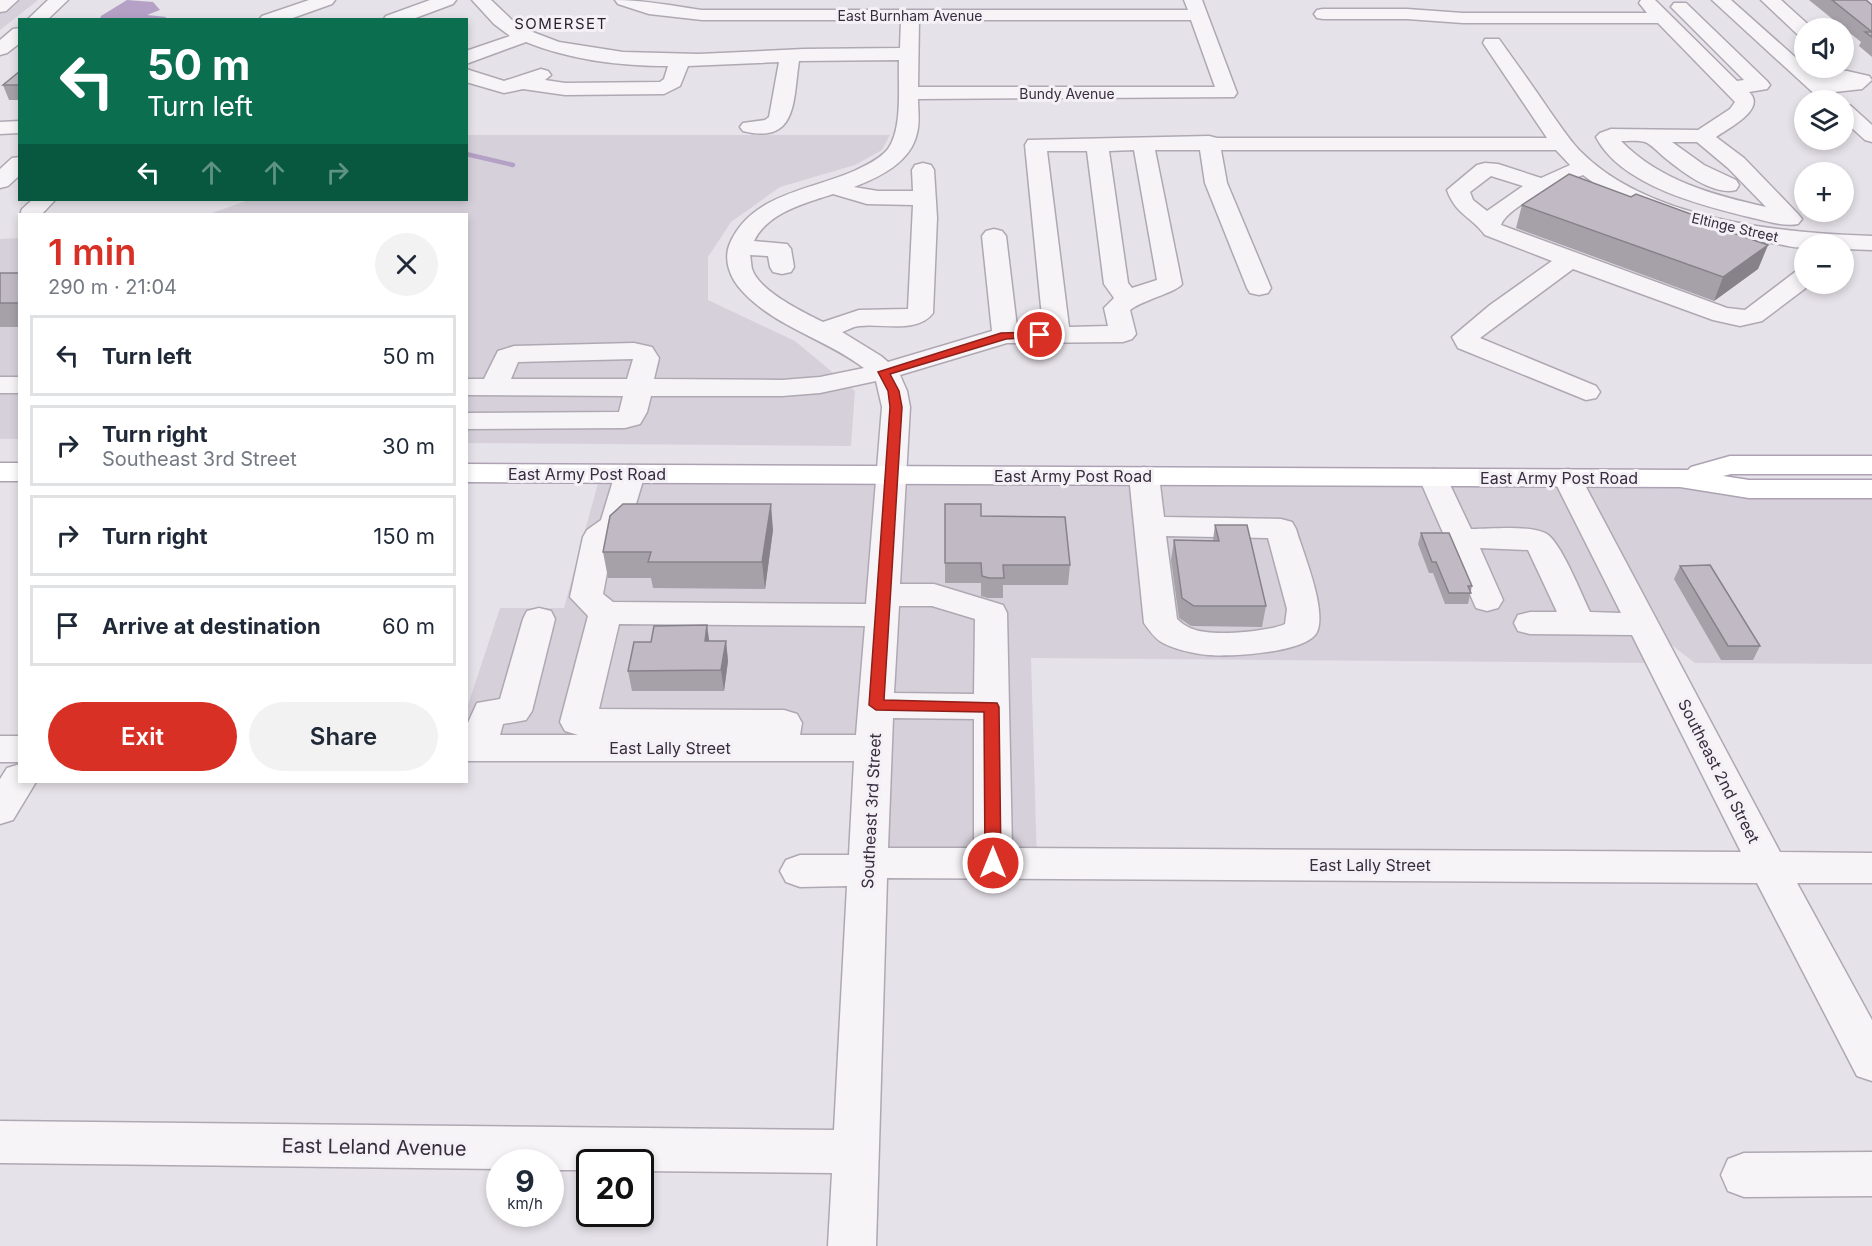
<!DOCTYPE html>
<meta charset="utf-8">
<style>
:root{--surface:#fff;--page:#f2f2f3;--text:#1f2937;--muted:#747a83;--line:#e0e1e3;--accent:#d93025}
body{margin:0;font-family:Inter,sans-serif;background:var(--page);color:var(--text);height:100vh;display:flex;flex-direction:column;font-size:22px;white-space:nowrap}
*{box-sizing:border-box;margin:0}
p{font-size:20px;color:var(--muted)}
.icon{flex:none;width:33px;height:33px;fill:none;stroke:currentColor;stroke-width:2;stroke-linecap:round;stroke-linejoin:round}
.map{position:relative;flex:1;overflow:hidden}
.drawer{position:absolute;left:18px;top:213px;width:450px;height:570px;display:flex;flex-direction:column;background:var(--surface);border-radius:0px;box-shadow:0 3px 9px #0003}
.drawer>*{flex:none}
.guide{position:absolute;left:18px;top:18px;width:450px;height:183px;border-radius:0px;box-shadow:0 3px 9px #0003;background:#0b6e4f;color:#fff;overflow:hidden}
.fabs{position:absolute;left:1794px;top:18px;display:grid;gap:12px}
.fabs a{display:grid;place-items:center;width:60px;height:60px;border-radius:50%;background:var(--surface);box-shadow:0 3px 9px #0003;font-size:30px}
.speed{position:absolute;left:486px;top:1149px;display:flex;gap:12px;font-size:30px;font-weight:700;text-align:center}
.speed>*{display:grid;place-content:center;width:78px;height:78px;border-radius:50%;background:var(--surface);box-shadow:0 3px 9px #0003;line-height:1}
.speed small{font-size:15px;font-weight:400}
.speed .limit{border:3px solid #111;border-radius:9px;background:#fff;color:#111}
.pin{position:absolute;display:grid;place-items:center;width:51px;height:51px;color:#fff;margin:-26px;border:3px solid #fff;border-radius:50%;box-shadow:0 2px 6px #0007}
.me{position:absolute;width:66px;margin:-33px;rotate:0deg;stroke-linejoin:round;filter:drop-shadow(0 0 4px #0008)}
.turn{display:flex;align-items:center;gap:21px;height:126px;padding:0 30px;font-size:27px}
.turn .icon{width:78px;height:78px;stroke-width:2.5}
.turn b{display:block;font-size:42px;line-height:51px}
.lanes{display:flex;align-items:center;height:57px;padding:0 30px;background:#0003;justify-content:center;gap:30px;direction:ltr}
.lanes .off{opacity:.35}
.round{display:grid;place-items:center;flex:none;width:63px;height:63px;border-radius:32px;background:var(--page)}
.overview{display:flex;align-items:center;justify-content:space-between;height:102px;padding:0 30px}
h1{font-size:36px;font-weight:600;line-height:45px;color:var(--accent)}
.action{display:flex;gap:12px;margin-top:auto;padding:12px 30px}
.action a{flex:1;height:69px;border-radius:36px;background:var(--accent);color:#fff;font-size:24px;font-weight:600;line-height:69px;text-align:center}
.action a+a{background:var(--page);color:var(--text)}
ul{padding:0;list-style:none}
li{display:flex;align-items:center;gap:18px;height:81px;margin:0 12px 9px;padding:0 18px;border:3px solid var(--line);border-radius:0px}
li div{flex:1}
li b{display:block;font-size:22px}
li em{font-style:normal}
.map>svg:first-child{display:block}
.built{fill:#d6d0da}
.water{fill:#b4a1c5}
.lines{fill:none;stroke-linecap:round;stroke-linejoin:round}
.stream{stroke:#b4a1c5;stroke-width:4.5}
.minor-casing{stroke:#aea8b3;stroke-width:3}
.major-casing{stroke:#ada2b3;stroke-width:3}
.minor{fill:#f6f4f7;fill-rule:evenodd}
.major{fill:#fff;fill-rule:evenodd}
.wall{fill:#a6a0a9}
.shaded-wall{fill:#87828a}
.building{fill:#c1bac5;stroke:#87828a;stroke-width:1.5}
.route{fill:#d93025;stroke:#8d1f18;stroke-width:1.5}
.labels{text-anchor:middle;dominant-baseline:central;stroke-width:6;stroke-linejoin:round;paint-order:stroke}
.far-street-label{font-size:14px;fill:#382c3f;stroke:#f4f1f6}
.far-neighbourhood-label{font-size:15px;letter-spacing:1.5px;fill:#2a1e30;stroke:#f4f1f6}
.street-label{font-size:16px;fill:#382c3f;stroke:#f4f1f6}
.near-street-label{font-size:20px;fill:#382c3f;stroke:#f4f1f6}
</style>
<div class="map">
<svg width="1872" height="1246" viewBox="0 0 1872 1246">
<rect width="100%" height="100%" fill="#e6e2e9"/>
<!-- built -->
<path class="built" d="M0 0H38L0 30Z
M467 135H890L882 150 855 165 780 187 731 222 708 257V300L795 341 855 391 851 446 467 443 466 214H209L249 200H466Z
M19 238V439H0V239Z
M601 472 1872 483V664L1695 663 1644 624 1647 663 1031 658 1037 864 868 863 873 748H467V708L500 608H564Z"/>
<!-- water -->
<path class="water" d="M127 0 153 2 160 10 147 15 167 17 160 20 100 19 101 16Z"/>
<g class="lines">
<!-- stream -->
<path class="stream" d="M466 154 513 165"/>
<defs>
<path id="minor" d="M0 0H18L6 11 0 12Z
M48 0H68L47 20H27Z
M309 0H335L332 4 287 20H259L262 16Z
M430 0H456L453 4 410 20H383L386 16Z
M472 0H491L512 20 530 31 559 42 623 52 699 54 804 49 900 48 901 20H702L649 14 618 4 615 0C644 0 673 6 702 10H1188L1184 0H1202L1237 93 1234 97 918 99C918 109 920 123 917 133 911 162 880 177 854 187L878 191H913L912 170 915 165 923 163 931 165 934 170 937 218 933 313C918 334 881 323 860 326 854 326 848 330 842 332L881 356 888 362 992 331 982 236 986 231 994 229 1002 231 1006 236 1017 327H1043L1025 145 1028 140 1209 136 1217 138H1547L1483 43 1485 39H1499C1516 63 1533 86 1549 110 1559 124 1568 138 1579 150 1647 220 1779 233 1872 236V250L1844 249V244C1830 244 1814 244 1804 247 1796 249 1781 244 1772 243 1707 234 1637 216 1583 175 1563 184 1508 205 1501 225L1727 308 1745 310 1795 272 1804 270V284H1811L1762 321 1740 326 1713 320 1573 269 1480 338 1596 386 1600 392 1596 398 1586 400 1458 348 1452 337 1490 305 1552 261 1485 235C1471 216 1456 215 1447 190L1477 165 1485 163 1498 164 1541 178 1570 165 1556 150H1221L1227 183 1271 288 1268 293 1259 295 1250 293 1247 288 1205 183 1200 150H1155L1182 284C1177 292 1143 300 1130 310L1136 334 1132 339 1123 342 1007 343 900 375 907 391 910 407 900 584H934L1003 605 1007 613 1012 848 1741 852 1632 635 1530 634 1518 631 1514 623 1518 615 1530 612H1557L1528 550 1480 548 1503 600 1498 608 1487 611 1476 608 1419 478 1424 472 1434 469 1444 472 1471 529C1492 529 1527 525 1545 533 1560 539 1582 596 1590 612L1621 613 1553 478 1558 472 1568 469 1578 472 1780 852 1872 853V883H1797L1872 1020V1081L1857 1076 1757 883 887 878 876 1246H828L832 1173 640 1171V1162H590V1170H550V1162H500V1169L0 1163V1121L834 1130 847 886 800 887 786 882 780 871 786 860 800 855H849L854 761H466V727L477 703 500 699 523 619 527 611 539 608 551 611 555 619 532 711 526 720 503 724 500 735H592H578L565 731 560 722 588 616 570 597 583 537 587 530 601 520 615 474 620 468 630 465 640 468 645 474 630 524 613 541 603 594 613 602 866 604 882 407 876 381 820 393 782 396H651L647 412 640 424 625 428 466 429V413L619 412 623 396 466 395V379H484L498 351 514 346 634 343 652 347 659 358 654 379 782 380 820 377 864 368C827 340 776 327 744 293 730 279 722 259 731 241 753 194 811 190 854 171 865 166 880 159 888 149 903 128 898 86 899 60L799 61C793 100 798 145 743 131L740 127 743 123 765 120 769 117 779 62 688 66 680 86 664 94 565 95 523 89 504 93 466 82V69L504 81 541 69 548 71 551 75 545 80 565 83 660 82 664 79 668 66C620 66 571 60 526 42L466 64V51L510 36 494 24ZM919 20H1191L1215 87H918ZM1134 150 1157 280 1132 288 1128 283 1109 151ZM1047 151H1087L1104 284 1114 298 1104 308 1108 326 1069 327ZM1491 176 1523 186 1487 211 1473 200 1470 192ZM833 194 867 204 913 205 908 309 859 310 823 322C803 312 759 291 752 269 751 265 751 259 750 255L768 256 770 267 773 272 782 274 791 272 794 267 791 249 787 244 754 241C768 212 806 203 833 194ZM633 359 627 379H511L518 362ZM899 606H932L975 619 974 694 894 693ZM619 624 865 626 856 735H800L802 723 797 714 784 710 599 709ZM893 718 974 719V848H888Z
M1641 0H1655L1737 81 1744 80 1671 7 1674 3H1686L1767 81 1770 85 1767 89 1749 92C1767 109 1729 128 1716 137L1744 158 1798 214 1802 219 1798 224C1784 227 1767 221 1753 218 1704 206 1621 186 1596 137L1600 133 1611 129 1698 130 1730 109 1735 102 1658 23H1463L1407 19H1323L1317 18 1314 14 1317 10 1323 9H1407L1463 13H1647L1639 3ZM1621 141C1628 141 1639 140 1645 142 1651 144 1659 153 1664 157 1681 171 1713 196 1736 190L1739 185 1736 180 1704 165 1672 142H1697L1728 168 1766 207C1713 195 1660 181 1621 141Z
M1712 0H1731L1804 65V68L1847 71 1869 76 1872 80 1862 89 1835 92 1842 100H1821Z
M1761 0H1781L1812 28H1804V35L1797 34Z
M20 28V43L7 53 0 55V40L13 29Z
M1844 104 1851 106 1872 125V142L1865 140 1844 121Z
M20 121V133L0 134V122Z
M20 157V175L8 186 0 188V169L12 158Z
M32 200H55L42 214 20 215 22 209Z
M0 377H20V393H0Z
M1144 467 1154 470 1159 476 1164 517 1281 519 1292 522 1296 529C1303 553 1327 609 1317 632 1307 653 1229 657 1208 655 1195 654 1174 649 1163 643 1155 639 1149 630 1144 623L1129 476 1134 470ZM1166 536 1268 538 1287 609 1285 624C1270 631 1224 635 1206 632 1195 631 1185 627 1177 619Z
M0 736H20V762H0Z
M20 764V782H36L13 820 0 824V779L7 768Z
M1872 1152V1196L1744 1197 1728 1191 1721 1175 1728 1159 1744 1153Z"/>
<path id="major" d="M1730 456H1872V474H1731L1723 476 1749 480H1872V498H1749L1680 487 466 482V464L1688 470 1691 467Z
M0 463H20V481H0Z"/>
</defs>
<!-- minor casing -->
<use href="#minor" class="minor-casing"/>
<!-- major casing -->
<use href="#major" class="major-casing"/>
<!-- minor -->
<use href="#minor" class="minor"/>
<!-- major -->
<use href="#major" class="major"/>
</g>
<!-- wall -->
<path class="wall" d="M1809 0H1866L1872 5V57L1859 46 1861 42Z
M20 71V100H9L3 85Z
M1522 205 1697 221 1768 245 1758 269 1714 301 1516 228Z
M0 273H20V327H0Z
M945 504 1070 565 1068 585H1003V598H988L981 596V583H945Z
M1215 525 1266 606 1262 627 1191 626 1179 618 1171 560 1174 540H1213Z
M773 530 765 589 653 588 651 578H608L603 552Z
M1421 533 1472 586 1468 604H1445L1433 573H1429L1418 544Z
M1680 566 1760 646 1753 660H1721L1674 579Z
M709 641H726L728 661 724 691H632L628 671Z"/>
<!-- shaded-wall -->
<path class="shaded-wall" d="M1768 245 1758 269 1714 301 1723 277Z
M771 504 773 530 765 589 762 562Z
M707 625 710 646 705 641Z
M726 641 728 661 724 691 721 670Z"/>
<!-- building -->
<path class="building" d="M1832 0H1866L1872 5V37L1865 32H1872Z
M20 71V85H3Z
M1569 174 1631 197 1636 194 1699 217 1695 220 1768 245 1723 277 1522 205Z
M0 273H20V303H0Z
M623 504H771L762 562H648L651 552H603L610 516Z
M945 504H981V516L1065 517 1070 565H1003L1004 578H989L982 576 981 563H945Z
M1215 525H1247L1266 606H1194L1182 598 1174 540 1219 541Z
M1421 533H1449L1472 586H1468L1471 593H1449L1436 562H1432Z
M1710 565 1760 646H1728L1680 566Z
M707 625 705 641H726L721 670 628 671 634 642H651L654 626Z"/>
<!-- route -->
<path class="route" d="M1040 332 1045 335 1044 337 1006 339 890 374 899 391 902 407 884 700 997 703 999 707 1001 863 998 868 993 870 987 868 985 863 984 712 876 710 869 705 890 407 888 391 878 372 1001 333Z"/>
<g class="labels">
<!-- far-street labels -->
<g class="far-street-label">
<text x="910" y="15">East Burnham Avenue</text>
<text x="1067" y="93">Bundy Avenue</text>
<text transform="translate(1735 227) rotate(13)">Eltinge Street</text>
</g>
<!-- far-neighbourhood labels -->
<g class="far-neighbourhood-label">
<text x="561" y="23">SOMERSET</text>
</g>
<!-- street labels -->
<g class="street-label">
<text x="587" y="474">East Army Post Road</text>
<text x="1073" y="476">East Army Post Road</text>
<text x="1559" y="478">East Army Post Road</text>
<text x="670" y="748">East Lally Street</text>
<text transform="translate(1719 771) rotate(63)">Southeast 2nd Street</text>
<text transform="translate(871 811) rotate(-87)">Southeast 3rd Street</text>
<text x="1370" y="865">East Lally Street</text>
</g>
<!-- near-street labels -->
<g class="near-street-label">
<text transform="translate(374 1147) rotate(1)">East Leland Avenue</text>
</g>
</g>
</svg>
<div class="fabs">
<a><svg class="icon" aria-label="sound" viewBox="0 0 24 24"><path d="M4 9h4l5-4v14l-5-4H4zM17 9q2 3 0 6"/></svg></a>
<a><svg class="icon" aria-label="layers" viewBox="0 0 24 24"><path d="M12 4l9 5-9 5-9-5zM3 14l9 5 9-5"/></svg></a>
<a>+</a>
<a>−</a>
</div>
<div class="speed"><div>9<small>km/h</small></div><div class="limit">20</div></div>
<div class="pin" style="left:1040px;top:335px;background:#d93025"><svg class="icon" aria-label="arrive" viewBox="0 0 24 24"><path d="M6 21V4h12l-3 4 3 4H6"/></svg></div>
<svg class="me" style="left:993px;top:863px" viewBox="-20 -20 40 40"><circle r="17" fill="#d93025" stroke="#fff" stroke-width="3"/><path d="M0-11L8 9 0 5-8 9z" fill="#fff"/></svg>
<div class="guide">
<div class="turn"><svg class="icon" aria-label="left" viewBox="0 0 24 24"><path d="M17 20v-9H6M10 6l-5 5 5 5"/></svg><div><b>50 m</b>Turn left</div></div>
<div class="lanes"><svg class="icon" aria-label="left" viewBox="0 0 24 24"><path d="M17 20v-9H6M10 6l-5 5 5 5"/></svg><svg class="icon off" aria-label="ahead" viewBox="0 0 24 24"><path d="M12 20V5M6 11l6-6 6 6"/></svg><svg class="icon off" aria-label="ahead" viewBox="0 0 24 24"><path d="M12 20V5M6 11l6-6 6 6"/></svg><svg class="icon off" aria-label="right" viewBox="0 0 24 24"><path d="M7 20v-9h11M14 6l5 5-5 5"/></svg></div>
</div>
<section class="drawer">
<div class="overview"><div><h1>1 min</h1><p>290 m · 21:04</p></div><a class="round"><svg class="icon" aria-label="close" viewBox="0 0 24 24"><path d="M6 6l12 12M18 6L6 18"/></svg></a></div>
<ul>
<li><svg class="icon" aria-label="left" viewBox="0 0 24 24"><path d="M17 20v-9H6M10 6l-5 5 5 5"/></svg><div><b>Turn left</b></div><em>50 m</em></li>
<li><svg class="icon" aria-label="right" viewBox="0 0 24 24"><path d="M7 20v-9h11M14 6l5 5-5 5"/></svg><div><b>Turn right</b><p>Southeast 3rd Street</p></div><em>30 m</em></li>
<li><svg class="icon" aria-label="right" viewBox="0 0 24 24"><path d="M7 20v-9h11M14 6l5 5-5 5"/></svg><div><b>Turn right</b></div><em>150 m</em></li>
<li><svg class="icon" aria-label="arrive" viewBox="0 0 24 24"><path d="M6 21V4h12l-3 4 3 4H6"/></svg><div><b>Arrive at destination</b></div><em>60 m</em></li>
</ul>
<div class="action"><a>Exit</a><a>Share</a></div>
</section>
</div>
